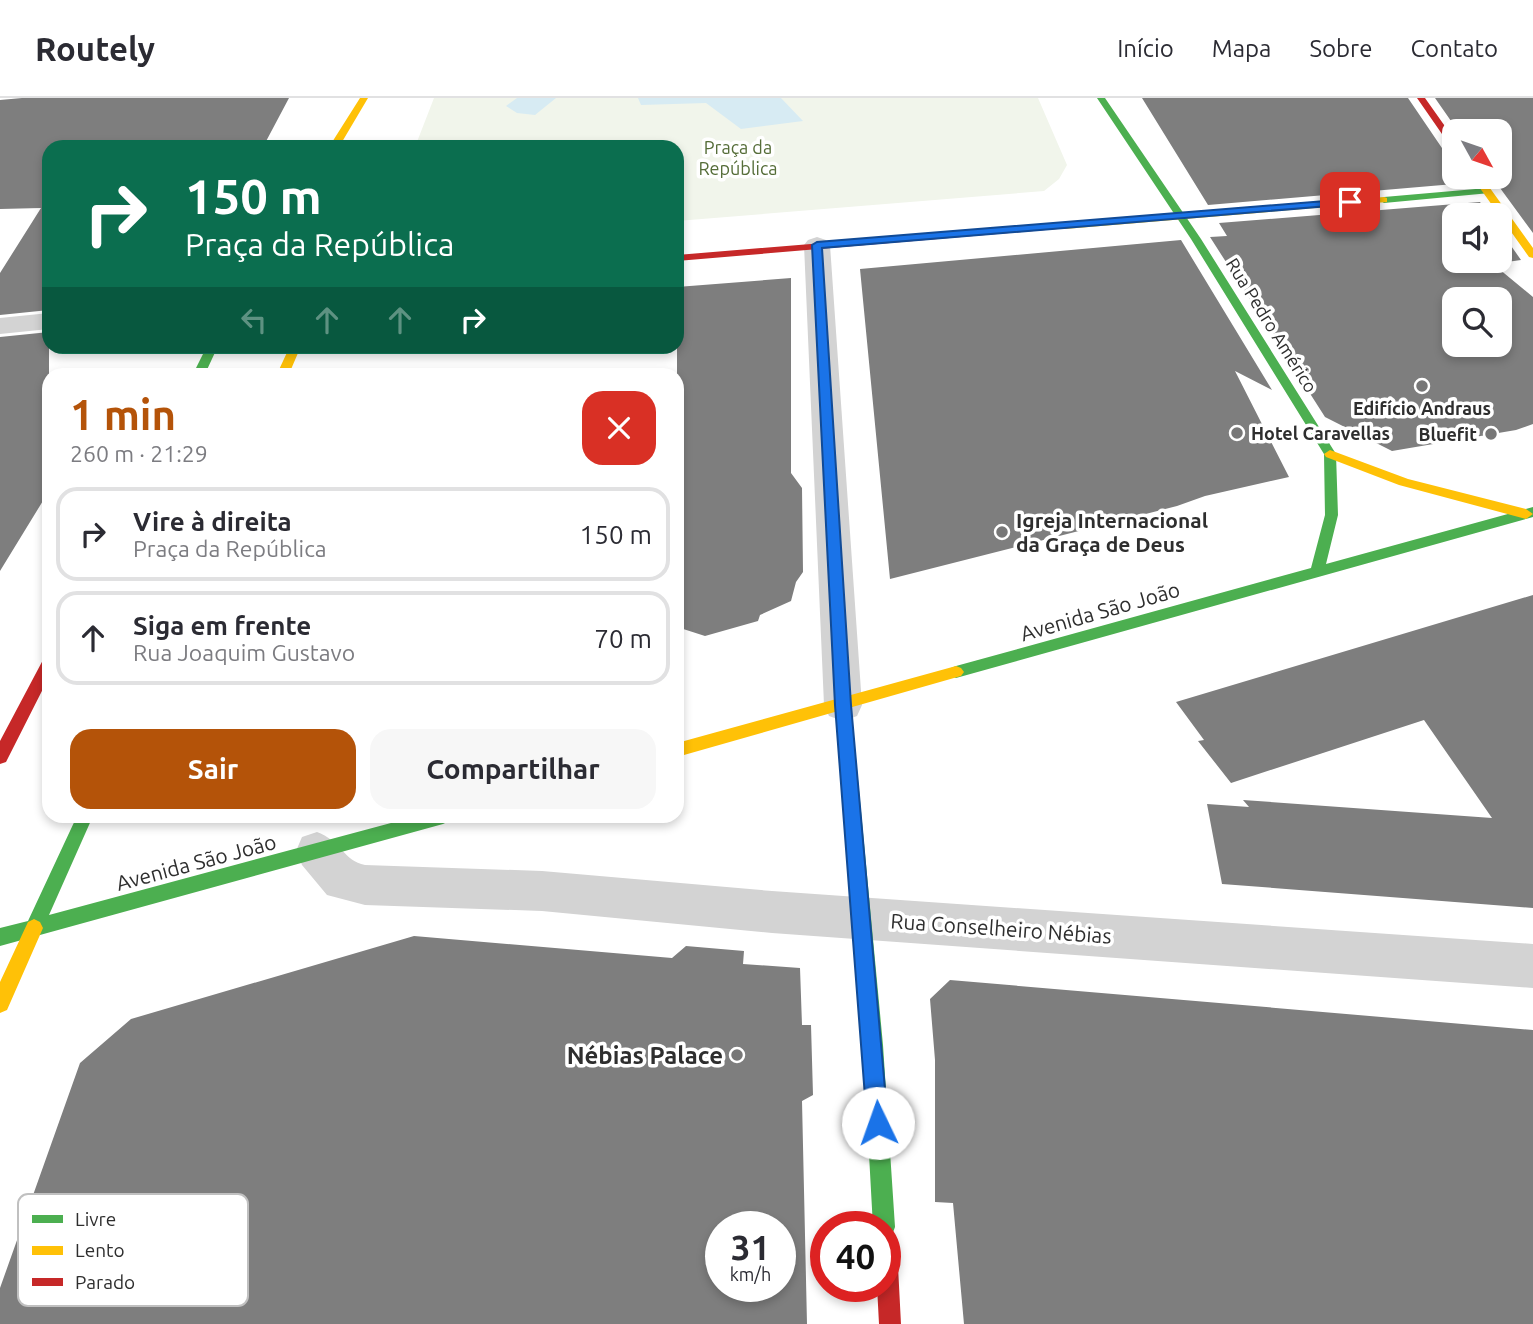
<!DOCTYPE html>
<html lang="pt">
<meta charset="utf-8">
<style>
:root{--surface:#fff;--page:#f7f7f7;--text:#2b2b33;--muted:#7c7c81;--line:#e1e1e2;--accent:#b45309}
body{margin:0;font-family:Ubuntu,sans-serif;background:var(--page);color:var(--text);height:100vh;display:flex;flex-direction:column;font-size:26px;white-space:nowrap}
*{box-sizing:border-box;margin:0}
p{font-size:23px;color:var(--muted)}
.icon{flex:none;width:38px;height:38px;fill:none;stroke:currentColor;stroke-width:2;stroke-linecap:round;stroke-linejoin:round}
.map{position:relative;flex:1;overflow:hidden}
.details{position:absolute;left:42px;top:270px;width:642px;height:455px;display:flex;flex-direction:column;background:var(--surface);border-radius:21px;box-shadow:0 4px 10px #0003}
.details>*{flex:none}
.hud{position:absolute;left:42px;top:42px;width:642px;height:214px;border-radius:21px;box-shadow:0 4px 10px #0003;background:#0b6e4f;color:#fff;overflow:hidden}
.needle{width:46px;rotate:130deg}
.fabs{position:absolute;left:1442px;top:21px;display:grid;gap:14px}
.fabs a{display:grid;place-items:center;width:70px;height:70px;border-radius:14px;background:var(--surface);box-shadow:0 4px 10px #0003;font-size:35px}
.speed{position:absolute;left:705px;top:1113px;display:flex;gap:14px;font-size:35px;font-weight:700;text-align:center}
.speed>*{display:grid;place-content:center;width:91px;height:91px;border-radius:50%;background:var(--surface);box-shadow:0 4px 10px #0003;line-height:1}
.speed small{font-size:18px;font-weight:400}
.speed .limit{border:10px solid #d22;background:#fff;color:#111}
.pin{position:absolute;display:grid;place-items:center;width:60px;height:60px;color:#fff;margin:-30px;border-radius:14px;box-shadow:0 4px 10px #0006}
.me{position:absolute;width:77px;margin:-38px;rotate:357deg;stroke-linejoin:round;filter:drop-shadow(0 0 5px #0008)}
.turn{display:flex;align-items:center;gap:24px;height:147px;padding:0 28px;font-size:32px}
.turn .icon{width:91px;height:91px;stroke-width:2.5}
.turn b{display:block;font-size:49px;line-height:60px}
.lanes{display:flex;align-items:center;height:66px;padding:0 28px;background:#0003;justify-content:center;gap:35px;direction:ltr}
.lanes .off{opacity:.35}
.round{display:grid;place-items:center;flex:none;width:74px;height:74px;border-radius:21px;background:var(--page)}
.head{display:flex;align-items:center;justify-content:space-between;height:119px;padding:0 28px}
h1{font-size:42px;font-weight:700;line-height:52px;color:var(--accent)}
.button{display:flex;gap:14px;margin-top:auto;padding:14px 28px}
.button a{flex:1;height:80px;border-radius:21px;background:var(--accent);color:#fff;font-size:28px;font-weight:700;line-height:80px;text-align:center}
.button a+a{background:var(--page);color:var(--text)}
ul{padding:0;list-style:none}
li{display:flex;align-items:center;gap:21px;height:94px;margin:0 14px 10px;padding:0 14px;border:4px solid var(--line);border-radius:21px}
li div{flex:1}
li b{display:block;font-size:26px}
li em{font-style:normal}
header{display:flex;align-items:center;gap:42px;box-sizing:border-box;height:98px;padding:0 35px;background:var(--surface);border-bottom:2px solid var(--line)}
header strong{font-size:33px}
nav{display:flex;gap:38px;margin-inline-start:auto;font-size:24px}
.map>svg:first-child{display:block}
.green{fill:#f1f5eb}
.water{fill:#d7ebf3}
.building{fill:#7e7e7e;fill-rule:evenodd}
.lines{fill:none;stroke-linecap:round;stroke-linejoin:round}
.street{fill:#d3d3d3;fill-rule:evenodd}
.fast{fill:#4caf50;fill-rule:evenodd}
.slow{fill:#ffc107;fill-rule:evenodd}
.jam{fill:#c62828;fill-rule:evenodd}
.route{fill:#1a73e8;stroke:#114b97;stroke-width:2}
.poi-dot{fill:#777;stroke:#fff;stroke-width:2.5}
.labels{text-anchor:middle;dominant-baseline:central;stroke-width:7;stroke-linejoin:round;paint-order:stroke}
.far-park-label{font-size:18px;fill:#556d38;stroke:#fff}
.far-street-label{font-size:18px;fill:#2e2e2e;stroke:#fff}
.far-poi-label{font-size:18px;font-weight:bold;fill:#2e2e2e;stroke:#fff}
.poi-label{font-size:21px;font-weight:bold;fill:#2e2e2e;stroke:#fff;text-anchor:start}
.street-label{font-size:21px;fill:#2e2e2e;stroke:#fff}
.near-poi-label{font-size:24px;font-weight:bold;fill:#2e2e2e;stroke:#fff;text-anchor:end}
.key{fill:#fff;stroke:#c0c0c0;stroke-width:2}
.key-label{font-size:19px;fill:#2e2e2e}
</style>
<header>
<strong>Routely</strong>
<nav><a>Início</a><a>Mapa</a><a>Sobre</a><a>Contato</a></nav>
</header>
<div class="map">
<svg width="1533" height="1226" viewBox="0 0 1533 1226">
<rect width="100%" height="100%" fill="#fff"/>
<!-- green -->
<path class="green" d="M434 0H1038L1067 67 1059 81 1044 93 677 123V49H415Z"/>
<!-- water -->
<path class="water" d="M517 0H556L535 17 517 15 506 8Z
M638 0H781L803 23 741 31 706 5 641 7Z"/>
<!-- building -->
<path class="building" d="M22 0H289L263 49H184L185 46 49 49V212L0 217V175L41 110 0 111V2Z
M1142 0H1408L1444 53 1454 56V79H1463L1466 85 1208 107Z
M1435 0H1533V135L1492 79H1500V33H1458Z
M1480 104 1489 117H1454V163H1500V132L1521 162 1493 166 1533 199V326L1516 332 1392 353 1325 319 1210 139 1227 138 1219 125ZM1454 201H1500V247H1454Z
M1181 142 1272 292 1235 273 1289 379 1205 398 1177 408 890 481 860 171Z
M791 180V375L802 390 803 474 796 484 791 503 760 517 758 523 705 538 677 529V189Z
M49 234V393L0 473V239Z
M1533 497V810L1222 786 1207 706 1249 709 1243 702 1492 720 1424 622 1231 685 1198 643 1204 642 1176 604Z
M414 838 672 860 686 848 744 853 743 866 800 870 802 927H811L813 997 802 1003 807 1226H0V1190L80 965 131 921ZM721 1129H780V1188H721Z
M950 882 1533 932V1226H964L953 1105 935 1104V962L930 901Z"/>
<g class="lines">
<!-- street -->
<path class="street" d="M817 139 826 142 830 147 862 607 857 618 843 623 829 618 824 607 804 147 808 142Z
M49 215V231L0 236V220Z
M317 734C341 743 344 763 365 767L542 773 772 793 1533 846V890L772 835 542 813 365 807 327 797 302 767 296 753 302 739Z"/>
<!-- fast -->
<path class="fast" d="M1097 0H1105L1201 141 1336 356 1338 417 1326 466 1533 409V419L956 580 951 578 948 574 951 570 956 568 1311 470 1325 417 1324 356 1191 141Z
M1487 90 1490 91V95L1384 105 1379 102 1384 99Z
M207 248H218L205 276H193Z
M843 601 849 602 851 607 883 947 895 1129 892 1137 886 1139V1129H873L863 947 835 607 837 602Z
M77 718H93L49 817 417 718H451L449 723 443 726 0 848V830L28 823Z"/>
<!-- slow -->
<path class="slow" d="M360 0H368L339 49H329Z
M1472 79H1482L1533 150V160L1529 159Z
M1384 99 1387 100V104L1065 131 1060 128 1065 125Z
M290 248H301L289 276H277Z
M1330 352 1408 381 1526 411 1533 416 1526 421 1399 387 1326 359 1324 356Z
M956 568 961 570 964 574 961 578 677 659V645Z
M34 821 40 824 43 830 7 912 0 915V884L28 824Z"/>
<!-- jam -->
<path class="jam" d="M1417 0H1425L1454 41V50L1451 49Z
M1065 125 1070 128 1069 130 677 163V157Z
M49 558V579L6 664 0 666V643L44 560Z
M886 1138 894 1141 897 1149 901 1226H879L877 1188H886Z"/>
</g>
<!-- route -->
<path class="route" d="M1350 101 1355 104 1353 106 822 150 851 607 888 1025 885 1032 878 1035 870 1032 867 1025 835 607 812 147 817 144Z"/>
<!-- markers -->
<g class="poi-dot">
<circle cx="1422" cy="288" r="7"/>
<circle cx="1237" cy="335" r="7"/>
<circle cx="1491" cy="336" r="7"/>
<circle cx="1002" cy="434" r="7"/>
<circle cx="737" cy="957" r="7"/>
</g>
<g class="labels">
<!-- far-park labels -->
<g class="far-park-label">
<text x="738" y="49">Praça da<tspan x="738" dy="21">República</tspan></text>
</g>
<!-- far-street labels -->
<g class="far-street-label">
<text transform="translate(1272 227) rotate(58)">Rua Pedro Américo</text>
</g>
<!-- far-poi labels -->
<g class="far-poi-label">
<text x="1422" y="310">Edifício Andraus</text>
<text x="1251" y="335" text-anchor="start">Hotel Caravellas</text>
<text x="1477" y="336" text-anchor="end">Bluefit</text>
</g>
<!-- poi labels -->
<g class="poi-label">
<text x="1016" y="422">Igreja Internacional<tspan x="1016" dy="24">da Graça de Deus</tspan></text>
</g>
<!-- street labels -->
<g class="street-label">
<text transform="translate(1100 513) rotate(-16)">Avenida São João</text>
<text transform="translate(196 764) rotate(-15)">Avenida São João</text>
<text transform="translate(1001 830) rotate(4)">Rua Conselheiro Nébias</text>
</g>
<!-- near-poi labels -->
<g class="near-poi-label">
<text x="723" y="957">Nébias Palace</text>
</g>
</g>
<!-- legend -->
<rect x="18" y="1096" width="230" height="112" rx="10" class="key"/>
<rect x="32" y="1117" width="31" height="8" fill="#4caf50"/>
<rect x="32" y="1148" width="31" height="9" fill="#ffc107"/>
<rect x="32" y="1180" width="31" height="8" fill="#c62828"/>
<g class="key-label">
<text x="75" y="1128">Livre</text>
<text x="75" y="1159">Lento</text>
<text x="75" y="1191">Parado</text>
</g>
</svg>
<div class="fabs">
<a><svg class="needle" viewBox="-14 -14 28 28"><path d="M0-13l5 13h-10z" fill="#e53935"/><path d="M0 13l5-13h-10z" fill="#7c7c81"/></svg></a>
<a><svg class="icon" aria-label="sound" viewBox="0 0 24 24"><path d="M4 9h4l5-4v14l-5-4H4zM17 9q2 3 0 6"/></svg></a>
<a><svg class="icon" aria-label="search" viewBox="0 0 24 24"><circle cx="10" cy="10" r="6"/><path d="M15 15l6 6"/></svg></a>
</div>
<div class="speed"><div>31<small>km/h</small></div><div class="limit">40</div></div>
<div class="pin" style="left:1350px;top:104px;background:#d93025"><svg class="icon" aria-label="arrive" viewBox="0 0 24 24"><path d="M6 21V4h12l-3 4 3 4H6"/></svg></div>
<svg class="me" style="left:878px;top:1025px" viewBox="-20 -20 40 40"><circle r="19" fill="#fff"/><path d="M0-13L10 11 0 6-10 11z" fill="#1a73e8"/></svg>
<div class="hud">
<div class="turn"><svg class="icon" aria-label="right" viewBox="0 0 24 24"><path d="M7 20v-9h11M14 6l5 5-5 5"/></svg><div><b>150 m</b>Praça da República</div></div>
<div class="lanes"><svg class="icon off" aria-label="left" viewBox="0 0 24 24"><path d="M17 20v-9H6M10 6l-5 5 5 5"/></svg><svg class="icon off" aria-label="ahead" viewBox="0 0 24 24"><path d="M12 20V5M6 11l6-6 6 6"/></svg><svg class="icon off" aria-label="ahead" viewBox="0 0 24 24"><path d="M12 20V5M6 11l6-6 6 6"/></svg><svg class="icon" aria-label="right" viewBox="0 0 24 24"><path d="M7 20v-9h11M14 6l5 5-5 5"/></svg></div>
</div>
<section class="details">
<div class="head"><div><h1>1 min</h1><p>260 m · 21:29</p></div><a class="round" style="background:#d93025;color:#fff"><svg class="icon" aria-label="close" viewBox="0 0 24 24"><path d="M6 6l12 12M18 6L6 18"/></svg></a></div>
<ul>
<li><svg class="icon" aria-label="right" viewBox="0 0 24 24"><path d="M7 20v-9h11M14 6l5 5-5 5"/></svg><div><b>Vire à direita</b><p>Praça da República</p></div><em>150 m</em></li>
<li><svg class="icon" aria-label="ahead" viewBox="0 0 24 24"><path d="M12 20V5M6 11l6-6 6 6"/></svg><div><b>Siga em frente</b><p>Rua Joaquim Gustavo</p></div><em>70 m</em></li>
</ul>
<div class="button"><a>Sair</a><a>Compartilhar</a></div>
</section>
</div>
